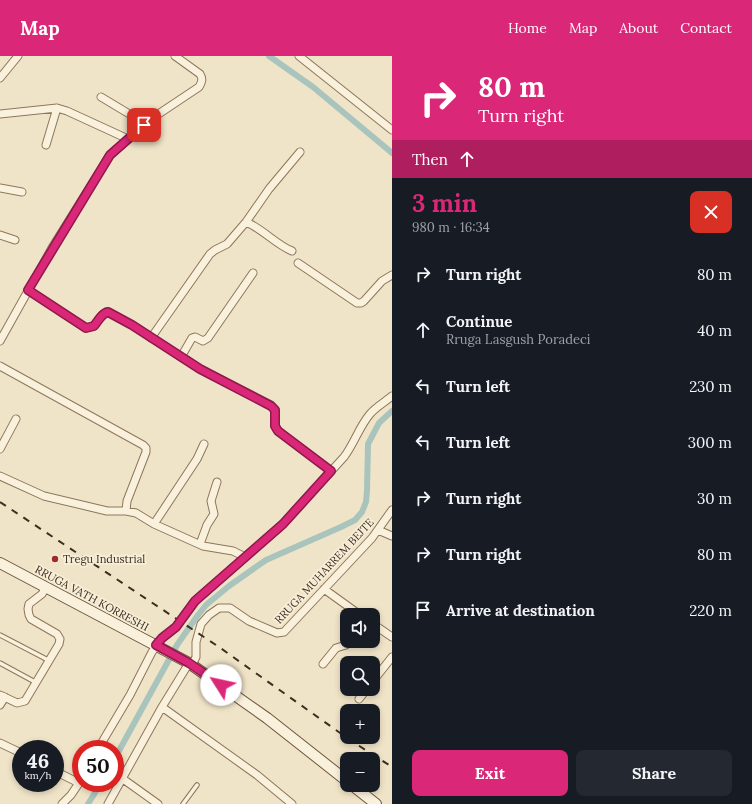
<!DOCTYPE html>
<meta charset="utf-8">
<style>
:root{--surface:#171b24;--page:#242831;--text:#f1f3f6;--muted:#9ea1a6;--accent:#db2777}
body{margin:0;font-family:Lora,serif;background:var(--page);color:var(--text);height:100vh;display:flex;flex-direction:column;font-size:15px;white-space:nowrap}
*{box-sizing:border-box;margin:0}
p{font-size:13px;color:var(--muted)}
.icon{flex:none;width:22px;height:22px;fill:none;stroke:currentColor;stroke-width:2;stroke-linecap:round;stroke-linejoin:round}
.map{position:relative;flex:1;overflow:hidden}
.panel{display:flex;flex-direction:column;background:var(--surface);width:360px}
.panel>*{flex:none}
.guide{background:#db2777;color:#fff;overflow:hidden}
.fabs{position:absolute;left:340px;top:552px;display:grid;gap:8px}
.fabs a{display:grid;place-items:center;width:40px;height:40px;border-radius:8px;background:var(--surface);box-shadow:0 2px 6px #0003;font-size:20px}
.speed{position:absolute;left:12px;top:684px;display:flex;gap:8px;font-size:20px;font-weight:700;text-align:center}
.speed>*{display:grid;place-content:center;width:52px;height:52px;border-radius:50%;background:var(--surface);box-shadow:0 2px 6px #0003;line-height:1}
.speed small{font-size:10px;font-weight:400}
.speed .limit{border:6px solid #d22;background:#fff;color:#111}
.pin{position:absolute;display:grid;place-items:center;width:34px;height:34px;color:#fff;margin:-17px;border-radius:8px;box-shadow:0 2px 6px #0006}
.me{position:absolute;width:44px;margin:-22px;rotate:305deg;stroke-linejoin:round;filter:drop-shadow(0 0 3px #0008)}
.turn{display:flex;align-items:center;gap:14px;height:84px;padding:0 20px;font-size:18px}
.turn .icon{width:52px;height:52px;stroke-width:2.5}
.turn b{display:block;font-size:28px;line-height:34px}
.then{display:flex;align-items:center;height:38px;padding:0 20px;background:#0003;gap:8px;font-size:15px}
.round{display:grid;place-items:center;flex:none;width:42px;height:42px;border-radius:8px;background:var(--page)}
.overview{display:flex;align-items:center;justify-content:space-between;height:68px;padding:0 20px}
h1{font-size:24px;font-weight:700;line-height:30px;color:var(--accent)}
.action{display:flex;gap:8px;margin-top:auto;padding:8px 20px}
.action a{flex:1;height:46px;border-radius:8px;background:var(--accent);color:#fff;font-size:16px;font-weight:700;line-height:46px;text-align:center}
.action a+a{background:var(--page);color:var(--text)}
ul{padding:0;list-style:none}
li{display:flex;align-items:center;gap:12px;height:56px;padding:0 20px}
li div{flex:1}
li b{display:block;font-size:15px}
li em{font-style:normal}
header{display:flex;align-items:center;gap:24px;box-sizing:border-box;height:56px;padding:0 20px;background:var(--accent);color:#fff}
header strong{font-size:19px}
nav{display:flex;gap:22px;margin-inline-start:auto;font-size:14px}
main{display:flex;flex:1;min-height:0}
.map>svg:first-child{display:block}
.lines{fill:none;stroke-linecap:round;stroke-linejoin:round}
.canal{stroke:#a9c4bc;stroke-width:6}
.lane-casing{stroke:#8d765c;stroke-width:5.5}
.street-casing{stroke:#8d765c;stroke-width:9}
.secondary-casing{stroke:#6f573f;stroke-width:12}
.lane{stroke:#faf1dc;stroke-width:3.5}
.street{stroke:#faf1dc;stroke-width:7}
.secondary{stroke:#faf1dc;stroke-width:10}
.rail{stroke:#3d2e20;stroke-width:2;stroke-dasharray:7 7;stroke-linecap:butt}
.route-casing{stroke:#8e194d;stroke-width:10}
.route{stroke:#db2777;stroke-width:7}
.poi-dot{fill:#9e2a2b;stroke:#f7eed8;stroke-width:1.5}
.labels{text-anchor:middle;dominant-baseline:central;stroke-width:3.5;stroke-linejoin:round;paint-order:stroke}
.poi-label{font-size:11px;fill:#3d2e20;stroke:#f7eed8;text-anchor:start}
.street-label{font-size:11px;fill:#3d2e20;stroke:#f7eed8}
</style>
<header>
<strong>Map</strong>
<nav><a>Home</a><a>Map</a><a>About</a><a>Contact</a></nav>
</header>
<main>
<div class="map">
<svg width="392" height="748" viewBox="0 0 392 748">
<rect width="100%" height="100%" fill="#f0e4c8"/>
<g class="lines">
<!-- canal -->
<path class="canal" d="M269 0 313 31 392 97
M115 702 177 589 198 559 206 549 229 530 266 504 341 471 355 464 362 456 366 446 367 435 368 388 379 367 392 355
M88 748 101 727"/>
<defs>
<path id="lane" d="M0 579 48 604
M0 607 35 626
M183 748 197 729"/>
<path id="street" d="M299 0 392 74
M0 22 18 0
M101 41 131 59 144 69
M0 58 57 52 67 55 128 83
M46 89 57 52
M0 132 22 136
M246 166C263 173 275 188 292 195
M0 179 15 184
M298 207 357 247H361L364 245 382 225 392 219
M28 234 86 272 94 270C98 265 102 257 108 256L132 269 200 313 271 349 275 354V370L278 375 331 415
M151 282 210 198 215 194 227 188 246 166 269 133 300 96
M0 285 52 192 110 99 151 63 199 31C202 26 203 23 200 18L175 0
M181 301 192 282 195 281 203 285 208 282 253 217
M0 310 143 389 146 392V396L127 445 126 455
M0 393 16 363
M0 420 44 440 107 455H126L136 457 154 468 203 490 233 495 241 499 244 502
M154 468 197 403 204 388
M378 474 392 480
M200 488 207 469 214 458 211 445 217 426
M324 533 360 559
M373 568 392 581
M323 608 336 592 346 589 350 585
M192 609 196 601V586L201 568 209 559 219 552H230L249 565 277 577 284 576 372 482 392 454
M373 625 392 601
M0 639 17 647 25 645 59 588 60 583 57 578 31 563 29 559 28 553 29 548 42 538 46 531
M359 643 367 633
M0 649 5 641
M162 651 257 719 292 748
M0 687 21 697
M98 693 130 639 152 596 161 583 176 571 195 545 283 468 344 401C354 388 359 371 370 358 376 351 385 346 392 340
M55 715 79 727
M123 723 158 748
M62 748 71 739 81 724
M108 748 162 651 189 607"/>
<path id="secondary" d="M0 507 189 607 267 662 347 725
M352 729 376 748"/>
</defs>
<!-- lane casing -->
<use href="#lane" class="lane-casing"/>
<!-- street casing -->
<use href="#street" class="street-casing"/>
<!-- secondary casing -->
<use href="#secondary" class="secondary-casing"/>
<!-- lane -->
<use href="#lane" class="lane"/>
<!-- street -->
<use href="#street" class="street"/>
<!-- secondary -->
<use href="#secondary" class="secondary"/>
<!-- rail -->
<path class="rail" d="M0 446 219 591 350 684 392 711"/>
</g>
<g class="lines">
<defs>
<path id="route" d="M144 69 110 99 28 234 86 272 94 270C98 265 102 257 108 256L132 269 200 313 271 350 275 354V370L278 375 331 415 283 468 195 545 176 571 162 582 156 589 189 607 221 629"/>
</defs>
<!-- route casing -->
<use href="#route" class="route-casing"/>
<!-- route -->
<use href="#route" class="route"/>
</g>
<!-- markers -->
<circle class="poi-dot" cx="55" cy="503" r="4"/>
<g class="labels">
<!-- poi labels -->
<g class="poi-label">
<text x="63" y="503">Tregu Industrial</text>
</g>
<!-- street labels -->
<g class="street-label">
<text transform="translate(324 515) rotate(-47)">RRUGA MUHARREM BEJTE</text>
<text transform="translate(92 542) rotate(28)">RRUGA VATH KORRESHI</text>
</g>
</g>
</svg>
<div class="fabs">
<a><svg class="icon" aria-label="sound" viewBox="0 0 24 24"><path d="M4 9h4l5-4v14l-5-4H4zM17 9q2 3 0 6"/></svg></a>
<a><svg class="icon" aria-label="search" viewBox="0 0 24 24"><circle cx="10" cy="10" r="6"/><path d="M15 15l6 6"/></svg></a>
<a>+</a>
<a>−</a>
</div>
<div class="speed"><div>46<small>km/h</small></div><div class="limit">50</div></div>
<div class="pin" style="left:144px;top:69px;background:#d93025"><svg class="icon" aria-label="arrive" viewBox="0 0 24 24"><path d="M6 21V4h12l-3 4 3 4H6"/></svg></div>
<svg class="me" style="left:221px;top:629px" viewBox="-20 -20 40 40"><circle r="19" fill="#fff"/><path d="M0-13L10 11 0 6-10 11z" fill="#db2777"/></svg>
</div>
<section class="panel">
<div class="guide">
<div class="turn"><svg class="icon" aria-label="right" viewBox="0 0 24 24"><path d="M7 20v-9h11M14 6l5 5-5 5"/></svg><div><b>80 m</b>Turn right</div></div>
<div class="then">Then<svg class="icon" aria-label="ahead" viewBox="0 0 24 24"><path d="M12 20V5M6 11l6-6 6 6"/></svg></div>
</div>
<div class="overview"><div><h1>3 min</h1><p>980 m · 16:34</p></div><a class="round" style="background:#d93025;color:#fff"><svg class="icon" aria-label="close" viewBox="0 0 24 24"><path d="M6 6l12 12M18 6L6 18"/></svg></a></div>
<ul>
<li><svg class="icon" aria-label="right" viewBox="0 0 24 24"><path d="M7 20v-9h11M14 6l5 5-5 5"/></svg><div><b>Turn right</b></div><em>80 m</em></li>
<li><svg class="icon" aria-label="ahead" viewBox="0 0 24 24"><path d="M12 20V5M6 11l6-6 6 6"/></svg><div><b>Continue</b><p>Rruga Lasgush Poradeci</p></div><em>40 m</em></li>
<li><svg class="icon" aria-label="left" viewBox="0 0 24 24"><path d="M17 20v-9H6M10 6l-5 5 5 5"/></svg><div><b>Turn left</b></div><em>230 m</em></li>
<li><svg class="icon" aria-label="left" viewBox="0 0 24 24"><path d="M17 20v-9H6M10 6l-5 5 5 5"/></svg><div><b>Turn left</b></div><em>300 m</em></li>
<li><svg class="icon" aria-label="right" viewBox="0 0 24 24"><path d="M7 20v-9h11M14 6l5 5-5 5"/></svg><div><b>Turn right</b></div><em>30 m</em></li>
<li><svg class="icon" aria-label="right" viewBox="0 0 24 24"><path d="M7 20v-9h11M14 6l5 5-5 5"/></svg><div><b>Turn right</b></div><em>80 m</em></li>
<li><svg class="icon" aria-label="arrive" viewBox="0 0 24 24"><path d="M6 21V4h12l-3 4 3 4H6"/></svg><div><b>Arrive at destination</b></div><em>220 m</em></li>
</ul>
<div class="action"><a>Exit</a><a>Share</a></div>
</section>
</main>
